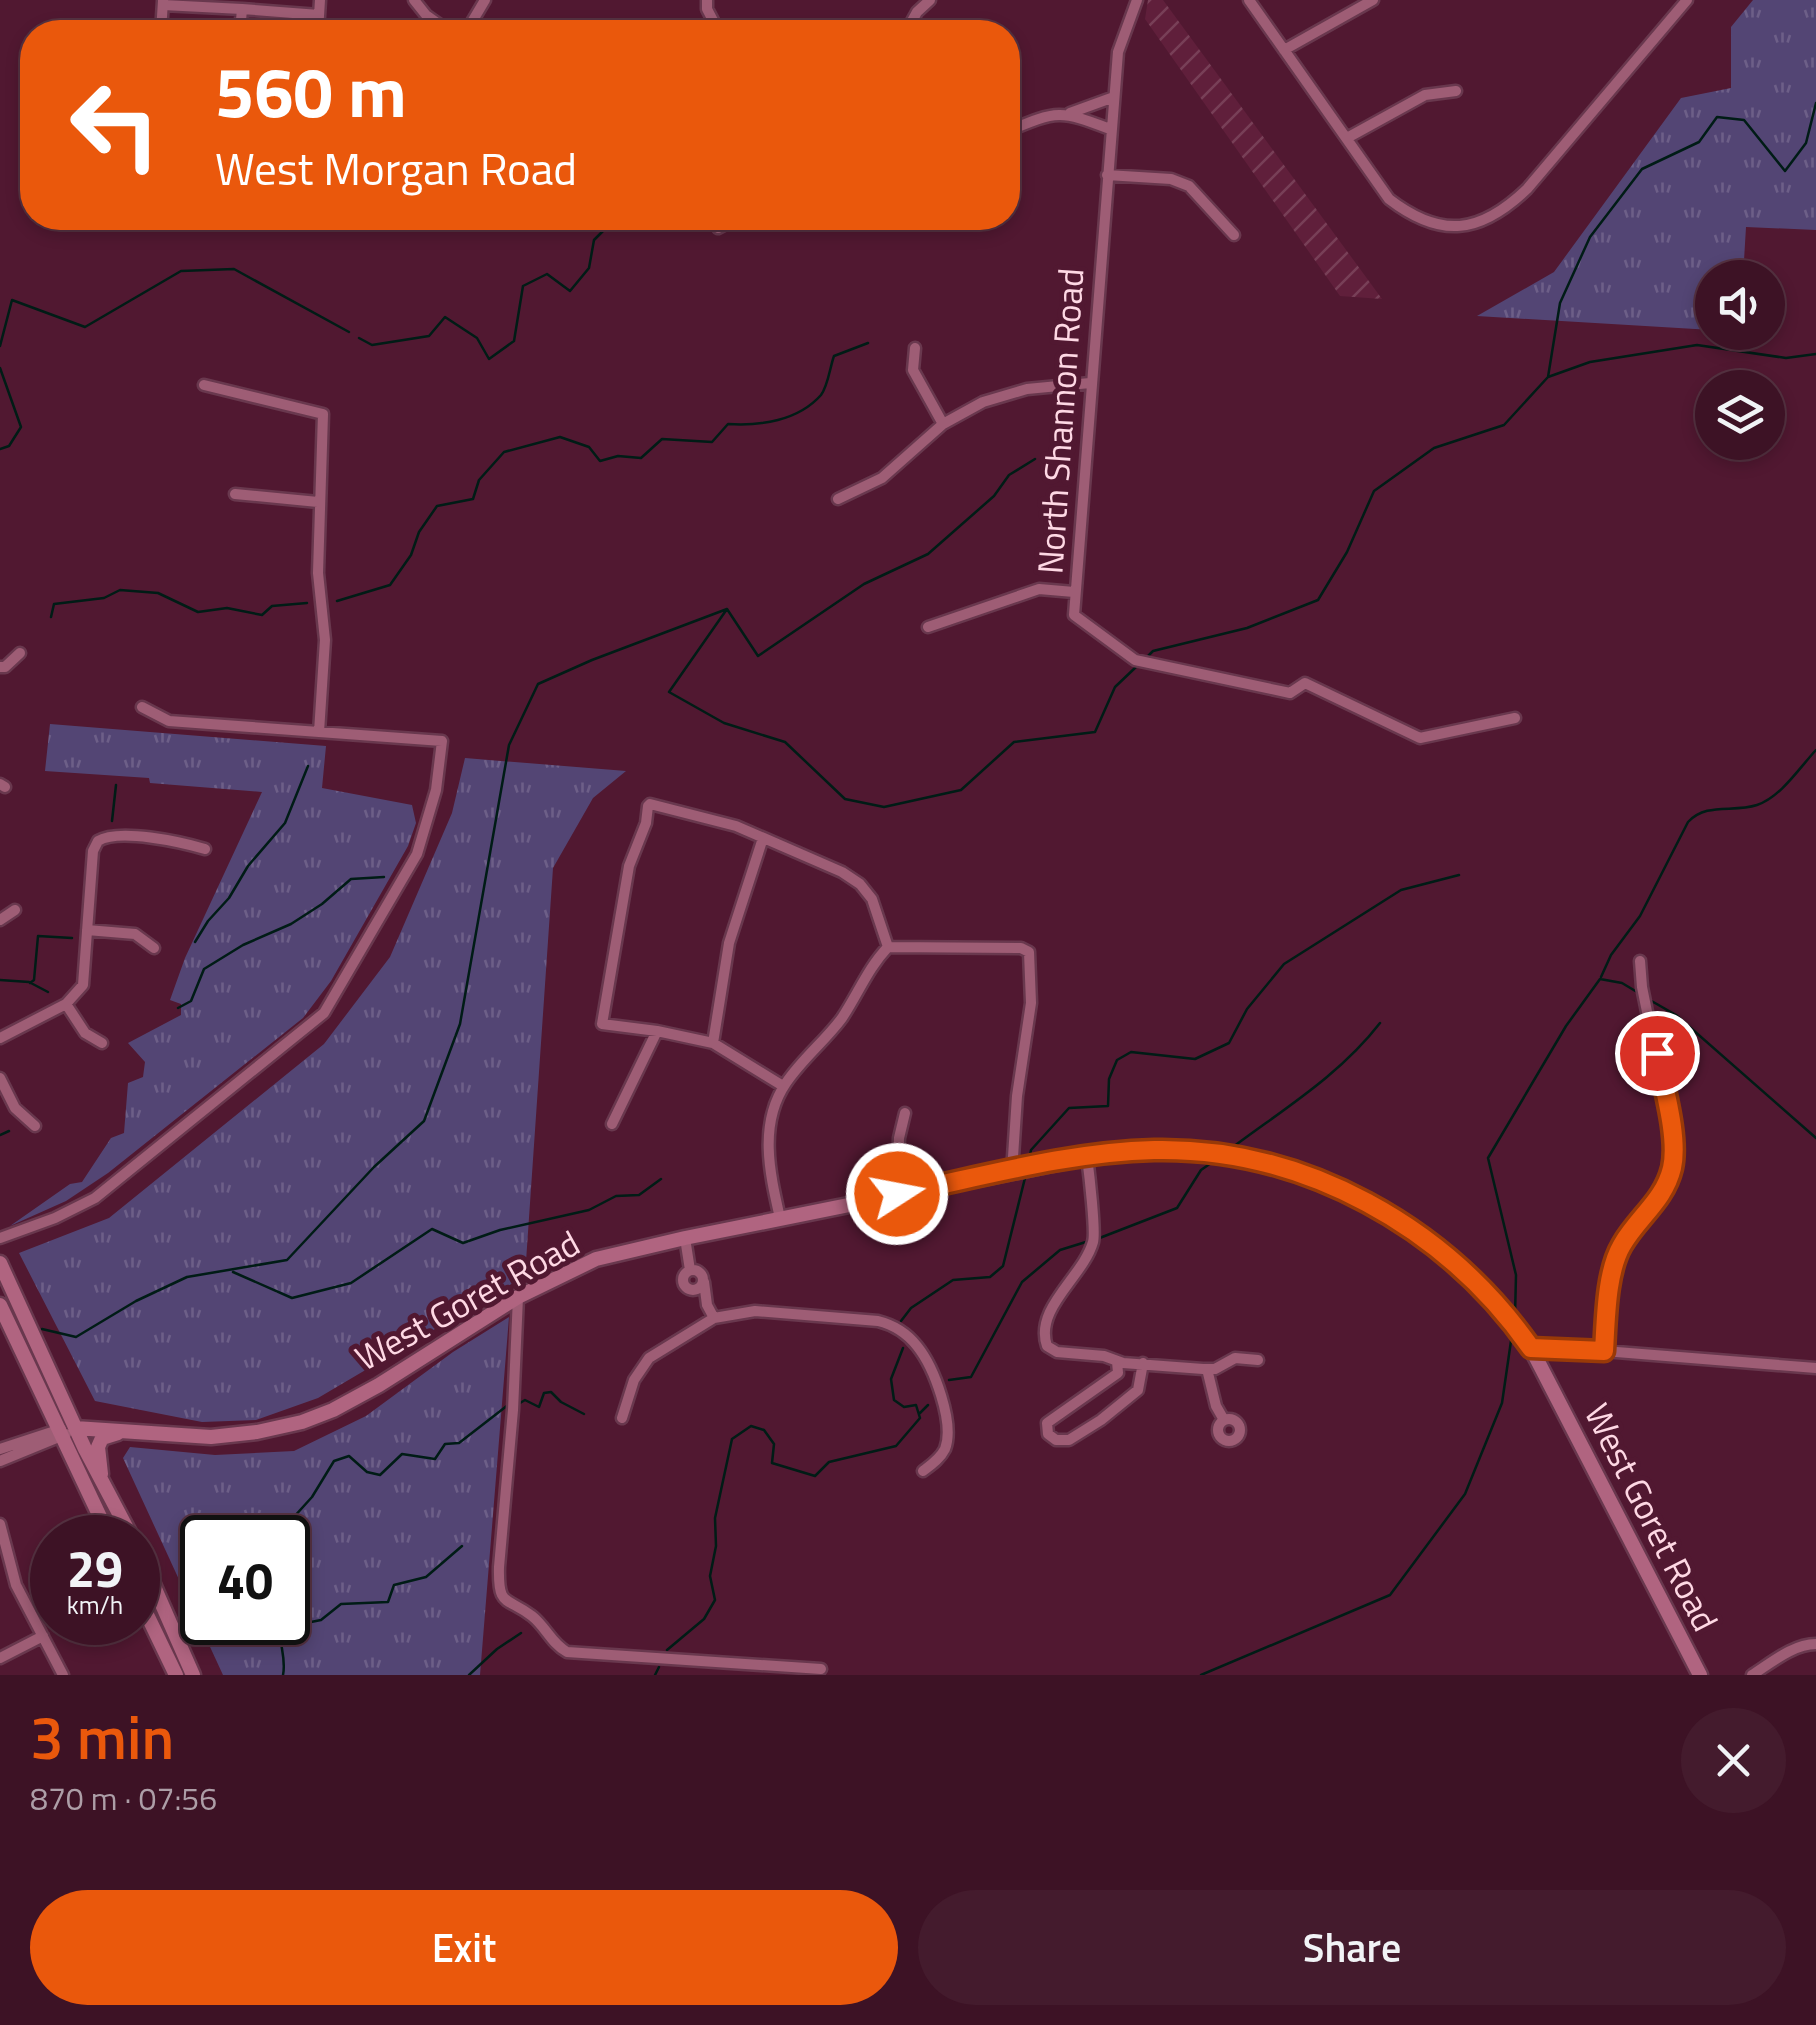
<!DOCTYPE html>
<meta charset="utf-8">
<style>
:root{--surface:#3d1225;--page:#441b2d;--text:#f1f3f6;--muted:#ad9ea7;--line:#563242;--accent:#ea580c}
body{margin:0;font-family:"Titillium Web",sans-serif;background:var(--page);color:var(--text);height:100vh;display:flex;flex-direction:column;font-size:38px;white-space:nowrap}
*{box-sizing:border-box;margin:0}
p{font-size:32px;color:var(--muted)}
.icon{flex:none;width:55px;height:55px;fill:none;stroke:currentColor;stroke-width:2;stroke-linecap:round;stroke-linejoin:round}
.map{position:relative;height:1675px;overflow:hidden}
.panel{display:flex;flex-direction:column;background:var(--surface);flex:1}
.panel>*{flex:none}
.banner{position:absolute;left:20px;top:20px;width:1000px;height:210px;border-radius:40px;box-shadow:0 5px 15px #0003,0 0 0 2px var(--line);background:#ea580c;color:#fff;overflow:hidden}
.controls{position:absolute;left:1695px;top:260px;display:grid;gap:20px}
.controls a{display:grid;place-items:center;width:90px;height:90px;border-radius:50%;background:var(--surface);box-shadow:0 5px 15px #0003,0 0 0 2px var(--line);font-size:50px}
.speed{position:absolute;left:30px;top:1515px;display:flex;gap:20px;font-size:50px;font-weight:700;text-align:center}
.speed>*{display:grid;place-content:center;width:130px;height:130px;border-radius:50%;background:var(--surface);box-shadow:0 5px 15px #0003,0 0 0 2px var(--line);line-height:1}
.speed small{font-size:25px;font-weight:400}
.speed .limit{border:5px solid #111;border-radius:15px;background:#fff;color:#111}
.pin{position:absolute;display:grid;place-items:center;width:85px;height:85px;color:#fff;margin:-42px;border:5px solid #fff;border-radius:50%;box-shadow:0 2px 10px #0007}
.me{position:absolute;width:110px;margin:-55px;rotate:79deg;stroke-linejoin:round;filter:drop-shadow(0 0 8px #0008)}
.turn{display:flex;align-items:center;gap:35px;height:210px;padding:0 30px;font-size:45px}
.turn .icon{width:130px;height:130px;stroke-width:2.5}
.turn b{display:block;font-size:70px;line-height:85px}
.round{display:grid;place-items:center;flex:none;width:105px;height:105px;border-radius:52px;background:var(--page)}
.overview{display:flex;align-items:center;justify-content:space-between;height:170px;padding:0 30px}
h1{font-size:60px;font-weight:600;line-height:75px;color:var(--accent)}
.primary-button{display:flex;gap:20px;margin-top:auto;padding:20px 30px}
.primary-button a{flex:1;height:115px;border-radius:60px;background:var(--accent);color:#fff;font-size:40px;font-weight:600;line-height:115px;text-align:center}
.primary-button a+a{background:var(--page);color:var(--text)}
.map>svg:first-child{display:block}
.industrial{fill:url(#industrial-furrows)}
.park{fill:url(#park-tufts);fill-rule:evenodd}
.lines{fill:none;stroke-linecap:round;stroke-linejoin:round}
.stream{stroke:#001c16;stroke-width:2.5}
.street-casing{stroke:#69384e;stroke-width:15}
.secondary-casing{stroke:#69384e;stroke-width:19}
.street{stroke:#9e5d75;stroke-width:10}
.secondary{stroke:#b06480;stroke-width:14}
.route-casing{stroke:#983908;stroke-width:25}
.route{stroke:#ea580c;stroke-width:18}
.labels{text-anchor:middle;dominant-baseline:central;stroke-width:10;stroke-linejoin:round;paint-order:stroke}
.street-label{font-size:35px;fill:#fed8e4;stroke:#511831}
</style>
<div class="map">
<svg width="1816" height="1675" viewBox="0 0 1816 1675">
<defs>
<pattern id="industrial-furrows" width="10" height="10" patternUnits="userSpaceOnUse" patternTransform="scale(2.5)"><rect width="10" height="10" fill="#601f3b"/><path d="M-1 1l2-2M0 10L10 0M9 11l2-2" fill="none" stroke="#783f57"/></pattern>
<pattern id="park-tufts" width="24" height="20" patternUnits="userSpaceOnUse" patternTransform="scale(2.5)"><rect width="24" height="20" fill="#534574"/><path d="M3 7l-1-3M5 7V3M7 7l1-3M15 17l-1-3M17 17v-4M19 17l1-3" fill="none" stroke="#6d5f88"/></pattern>
</defs>
<rect width="100%" height="100%" fill="#511831"/>
<!-- industrial -->
<path class="industrial" d="M1148 0H1163L1382 299 1340 296 1145 19Z"/>
<!-- park -->
<path class="park" d="M1753 0H1816V230L1746 227 1743 277 1712 278V330L1477 316 1554 272 1681 98 1731 88V27Z
M50 724 326 746 322 788 412 805 416 823 408 846 331 981 303 1018 108 1173 66 1201 10 1226 70 1184 82 1182 111 1138 124 1133 128 1083 143 1077 145 1062 128 1043 181 1015V1004L170 1000 185 958 262 792 150 783 149 778 45 771Z
M465 758 626 771 593 798 553 868 525 1276 318 1398 256 1420 202 1422 95 1401 19 1253 109 1218 324 1044 390 957 452 813Z
M509 1317 480 1675H223L123 1458 130 1447 215 1455 294 1451 366 1416 453 1352ZM202 1538H288V1622H202Z"/>
<g class="lines">
<!-- stream -->
<path class="stream" d="M359 338 372 345 429 336 445 317 477 338 489 359 514 341 523 286 547 274 570 291 589 268 594 240 615 219
M0 346 12 300 85 327 181 271 234 269 349 332
M0 368 21 427 9 446 0 449
M1548 377 1590 362 1697 345 1786 358 1816 354
M337 601 390 585 411 555 419 532 437 506 473 499 479 480 504 452 560 437 589 447 600 461 618 456 641 458 662 439 712 442 728 424C760 426 798 421 821 395 828 386 830 367 834 356L868 343
M727 609 758 656 864 584 928 554 994 496 1009 475 1035 459
M51 617 54 604 104 598 120 590 158 593 198 612 227 608 262 615 272 606 307 603
M1148 656 1153 651 1247 628 1318 600 1347 552 1374 491 1434 448 1504 425 1548 377 1560 303 1590 237 1642 169 1699 142 1717 117 1744 120 1785 171 1806 143 1816 103
M112 821 116 785
M195 942 208 921 229 898 248 866 285 823 308 766
M1601 977 1611 955 1640 916 1688 822C1707 802 1732 813 1757 805 1781 797 1800 767 1816 750
M0 980 29 982 48 992
M30 983 34 980 38 936 72 938
M1648 999 1676 1015 1816 1138
M178 1008 191 1001 204 969 243 945 291 924 322 904 351 879 384 877
M0 1135 9 1131
M1229 1150C1282 1110 1339 1076 1380 1023
M1029 1161 1031 1150 1069 1108 1108 1106 1109 1079 1117 1060 1131 1052 1195 1059 1229 1043 1247 1009 1284 964 1401 890 1459 875
M1097 1239 1177 1208 1201 1170 1214 1161
M233 1272 292 1298 351 1283 432 1229 463 1243 500 1230 589 1210 616 1196 639 1195 661 1179
M1515 1316 1516 1275 1488 1158 1566 1026 1600 979 1622 983 1637 992
M901 1321 911 1308 953 1280 990 1277 1003 1266 1026 1174
M42 1329 76 1337 136 1301 187 1277 287 1260 374 1167 424 1121 460 1024 509 745 538 684 592 660 727 609 669 692 724 723 785 742 845 799 884 807 961 790 1014 742 1095 732 1115 687 1136 667
M949 1380 971 1377 1022 1282 1060 1250 1089 1241
M520 1403 525 1400 539 1407 544 1393 551 1392 561 1402 584 1414
M919 1414 928 1405
M281 1538 283 1529 312 1497 334 1461 349 1456 367 1472 380 1475 402 1454 435 1459 445 1444 459 1443 508 1405
M281 1622C277 1642 287 1656 283 1675
M278 1636 301 1624 321 1620 341 1604 388 1602 394 1585 426 1577 462 1546
M667 1650 704 1619 715 1600 710 1576 716 1546 715 1518 732 1439 751 1426 764 1430 774 1444 772 1463 815 1476 829 1462 896 1446 920 1418 916 1405 904 1407 894 1400 891 1379 903 1348
M469 1675 497 1649 521 1633
M655 1675 659 1667
M1201 1675 1390 1595 1465 1494 1502 1403 1512 1334"/>
<defs>
<path id="street" d="M414 0 426 15 450 32
M707 0V9L719 32
M1137 0 1118 52 1074 615 1135 660 1290 693 1305 683 1420 738 1515 718
M1249 0 1389 199C1441 239 1480 234 1527 189L1687 0
M163 5 242 9
M161 32 163 1
M240 32 242 9 319 15
M318 32 320 0
M466 32 485 0
M906 32 917 12 930 0
M1284 50 1373 0
M1070 113 1114 97
M1008 131C1058 110 1060 110 1110 129
M1347 138 1425 95 1456 91
M1107 175 1171 179 1189 186 1234 235
M926 223 931 218
M718 228 737 218
M915 348 913 370 943 424
M204 385 323 414 318 573 325 640 319 732
M235 494 318 502
M838 499 882 478 943 424 983 402 1027 389 1090 383
M928 627 1039 589 1074 592
M0 667H5L20 653
M0 784 5 787
M0 920 15 910
M87 930 135 934 154 948
M66 1004 85 1033 102 1043
M0 1038 66 1004 83 985 93 851 98 841C119 828 181 842 205 849
M713 1043 729 943 763 838
M0 1078 15 1108 35 1126
M783 1086 713 1043 657 1031 602 1024 629 866 646 823 648 806 650 804 736 826 842 872 860 884 872 899 888 947
M612 1124 657 1031
M1087 1157C1089 1172 1096 1232 1093 1242 1083 1277 1034 1308 1047 1346L1057 1352 1104 1356 1123 1363 1203 1369H1215L1235 1358 1258 1360
M897 1194 899 1138 905 1113
M780 1218C770 1174 758 1124 786 1083 802 1059 825 1041 842 1018 858 994 868 968 888 947L1021 948 1029 952 1031 1003 1017 1096 1012 1172
M0 1238 55 1218 95 1198 324 1013 417 854 436 790 442 741 169 721 142 707
M685 1238 690 1270
M683 1280a10 10 0 1 1 20 0a10 10 0 1 1-20 0Z
M704 1282 707 1305 714 1318
M518 1297 513 1410 499 1567C498 1608 506 1596 532 1616 546 1627 551 1643 567 1652L821 1669
M1531 1348 1604 1351 1816 1368
M1604 1351 1607 1298 1621 1246 1657 1203 1673 1167 1672 1135 1642 987 1640 961
M1117 1361 1118 1373 1047 1423 1048 1434 1056 1440H1069L1101 1420 1138 1390 1143 1363
M1207 1369 1216 1406 1224 1420
M622 1418 634 1380 649 1358 714 1318 755 1311 878 1321C894 1325 906 1332 917 1346 934 1367 955 1423 945 1449 940 1459 931 1465 923 1471
M1218 1430a11 11 0 1 1 22 0a11 11 0 1 1-22 0Z
M0 1449 61 1429
M0 1461 66 1434
M0 1524 16 1585 63 1675
M0 1658 43 1636
M1752 1675C1771 1663 1793 1644 1816 1644"/>
<path id="secondary" d="M0 1263 85 1449 132 1538
M0 1305 110 1538
M75 1428 211 1437 257 1432 302 1422 333 1410 379 1385 518 1297 596 1259 685 1238 1087 1157C1138 1151 1188 1147 1239 1157 1357 1178 1463 1251 1531 1348L1700 1675
M101 1474 98 1447 102 1438 118 1433
M138 1550 193 1675
M138 1596 176 1675"/>
</defs>
<!-- street casing -->
<use href="#street" class="street-casing"/>
<!-- secondary casing -->
<use href="#secondary" class="secondary-casing"/>
<!-- street -->
<use href="#street" class="street"/>
<!-- secondary -->
<use href="#secondary" class="secondary"/>
</g>
<g class="lines">
<defs>
<path id="route" d="M897 1194C981 1177 1068 1152 1154 1150 1304 1147 1446 1227 1531 1348L1604 1351C1606 1320 1606 1272 1622 1245 1638 1217 1664 1201 1672 1168 1679 1137 1663 1085 1657 1053"/>
</defs>
<!-- route casing -->
<use href="#route" class="route-casing"/>
<!-- route -->
<use href="#route" class="route"/>
</g>
<g class="labels">
<!-- street labels -->
<g class="street-label">
<text transform="translate(1060 421) rotate(-86)">North Shannon Road</text>
<text transform="translate(467 1300) rotate(-29)">West Goret Road</text>
<text transform="translate(1652 1517) rotate(63)">West Goret Road</text>
</g>
</g>
</svg>
<div class="controls">
<a><svg class="icon" aria-label="sound" viewBox="0 0 24 24"><path d="M4 9h4l5-4v14l-5-4H4zM17 9q2 3 0 6"/></svg></a>
<a><svg class="icon" aria-label="layers" viewBox="0 0 24 24"><path d="M12 4l9 5-9 5-9-5zM3 14l9 5 9-5"/></svg></a>
</div>
<div class="speed"><div>29<small>km/h</small></div><div class="limit">40</div></div>
<div class="pin" style="left:1657px;top:1053px;background:#d93025"><svg class="icon" aria-label="arrive" viewBox="0 0 24 24"><path d="M6 21V4h12l-3 4 3 4H6"/></svg></div>
<svg class="me" style="left:897px;top:1194px" viewBox="-20 -20 40 40"><circle r="17" fill="#ea580c" stroke="#fff" stroke-width="3"/><path d="M0-11L8 9 0 5-8 9z" fill="#fff"/></svg>
<div class="banner">
<div class="turn"><svg class="icon" aria-label="left" viewBox="0 0 24 24"><path d="M17 20v-9H6M10 6l-5 5 5 5"/></svg><div><b>560 m</b>West Morgan Road</div></div>
</div>
</div>
<section class="panel">
<div class="overview"><div><h1>3 min</h1><p>870 m · 07:56</p></div><a class="round"><svg class="icon" aria-label="close" viewBox="0 0 24 24"><path d="M6 6l12 12M18 6L6 18"/></svg></a></div>
<div class="primary-button"><a>Exit</a><a>Share</a></div>
</section>
